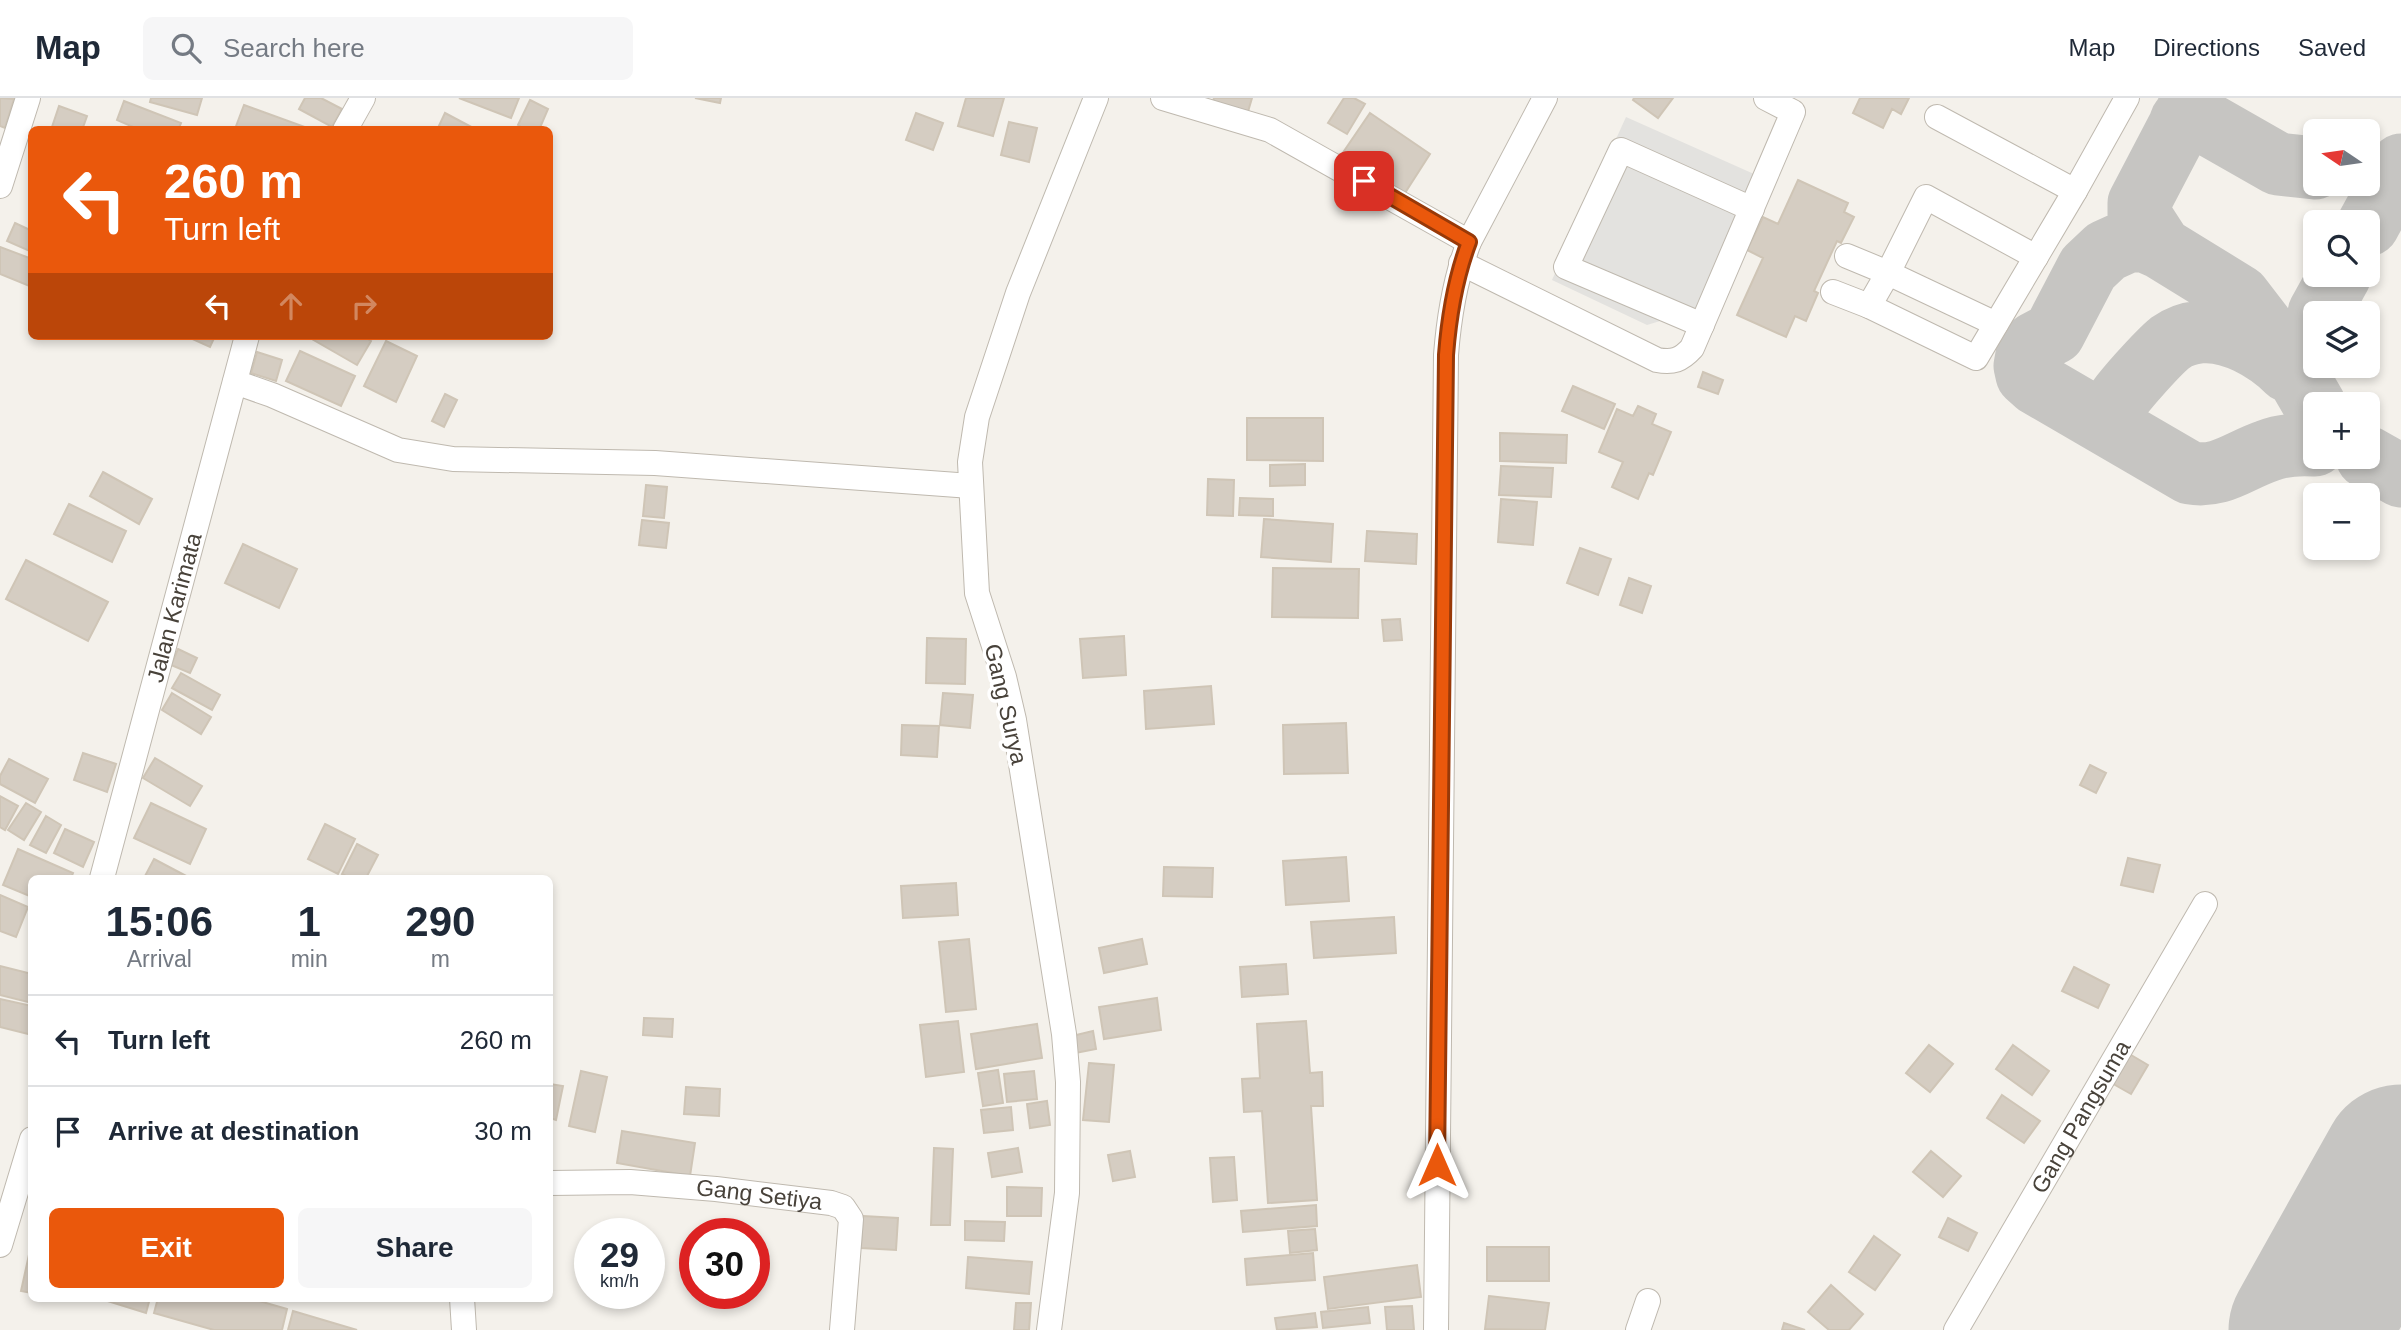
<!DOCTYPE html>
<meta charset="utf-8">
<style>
:root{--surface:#fff;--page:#f6f6f7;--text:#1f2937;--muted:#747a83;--line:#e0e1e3;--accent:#ea580c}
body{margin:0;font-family:Arial,sans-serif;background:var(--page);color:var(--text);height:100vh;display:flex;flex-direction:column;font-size:26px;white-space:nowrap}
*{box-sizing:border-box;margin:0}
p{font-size:23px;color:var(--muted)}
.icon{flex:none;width:38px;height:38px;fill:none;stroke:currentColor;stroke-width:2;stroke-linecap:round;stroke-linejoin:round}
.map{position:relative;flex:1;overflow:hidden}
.side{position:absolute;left:28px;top:777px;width:525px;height:427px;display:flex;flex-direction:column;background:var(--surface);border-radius:10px;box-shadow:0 4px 10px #0003}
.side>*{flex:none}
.top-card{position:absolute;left:28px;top:28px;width:525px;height:214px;border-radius:10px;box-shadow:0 4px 10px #0003;background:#ea580c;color:#fff;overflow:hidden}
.needle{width:46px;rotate:283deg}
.fabs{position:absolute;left:2303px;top:21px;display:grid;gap:14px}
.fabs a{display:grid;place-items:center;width:77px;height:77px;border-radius:10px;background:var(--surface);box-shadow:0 4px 10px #0003;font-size:35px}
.speed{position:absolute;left:574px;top:1120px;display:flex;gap:14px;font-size:35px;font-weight:700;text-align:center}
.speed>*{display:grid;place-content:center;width:91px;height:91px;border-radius:50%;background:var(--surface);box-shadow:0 4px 10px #0003;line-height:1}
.speed small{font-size:18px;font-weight:400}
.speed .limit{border:10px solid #d22;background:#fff;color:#111}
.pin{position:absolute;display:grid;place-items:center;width:60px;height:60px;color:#fff;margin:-30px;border-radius:14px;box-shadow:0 4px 10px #0006}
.me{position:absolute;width:77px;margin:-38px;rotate:0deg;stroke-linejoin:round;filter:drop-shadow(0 0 5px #0008)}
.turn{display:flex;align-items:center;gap:24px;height:147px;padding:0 21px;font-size:32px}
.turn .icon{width:91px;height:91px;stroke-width:2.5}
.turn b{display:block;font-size:49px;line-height:60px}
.lanes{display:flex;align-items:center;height:66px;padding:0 21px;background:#0003;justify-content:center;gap:35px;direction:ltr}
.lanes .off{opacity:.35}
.eta{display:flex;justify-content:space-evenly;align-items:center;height:119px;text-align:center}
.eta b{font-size:42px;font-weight:600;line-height:49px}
.primary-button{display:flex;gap:14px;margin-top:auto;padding:14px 21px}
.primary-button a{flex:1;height:80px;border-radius:10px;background:var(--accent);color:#fff;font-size:28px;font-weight:600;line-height:80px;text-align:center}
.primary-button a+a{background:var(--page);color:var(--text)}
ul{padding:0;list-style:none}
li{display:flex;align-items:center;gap:21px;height:91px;padding:0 21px;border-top:2px solid var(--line)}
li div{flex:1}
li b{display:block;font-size:26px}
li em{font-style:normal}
header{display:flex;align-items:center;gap:42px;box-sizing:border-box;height:98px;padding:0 35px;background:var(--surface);border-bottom:2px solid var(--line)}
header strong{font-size:33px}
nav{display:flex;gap:38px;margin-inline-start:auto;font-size:24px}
.search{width:490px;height:63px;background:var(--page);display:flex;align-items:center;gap:18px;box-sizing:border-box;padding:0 24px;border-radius:10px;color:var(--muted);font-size:26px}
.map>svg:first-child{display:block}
.parking{fill:#e3e2df}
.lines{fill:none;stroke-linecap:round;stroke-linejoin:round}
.taxiway{stroke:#c6c5c2;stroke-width:63}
.runway{stroke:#c6c5c2;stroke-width:159}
.building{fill:#d5cdc2;stroke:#cfc5b6;stroke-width:2}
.minor-casing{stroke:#bfb9af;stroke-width:26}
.minor{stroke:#fff;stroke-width:24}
.route-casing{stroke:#983908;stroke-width:18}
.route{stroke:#ea580c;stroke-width:12}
.labels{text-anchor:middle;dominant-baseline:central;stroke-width:7;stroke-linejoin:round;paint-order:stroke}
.street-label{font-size:23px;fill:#48423a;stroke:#fff}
</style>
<header>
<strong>Map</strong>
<div class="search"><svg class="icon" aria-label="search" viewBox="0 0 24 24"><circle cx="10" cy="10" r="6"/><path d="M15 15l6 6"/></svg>Search here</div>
<nav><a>Map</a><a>Directions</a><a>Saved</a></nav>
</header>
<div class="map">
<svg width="2401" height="1232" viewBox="0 0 2401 1232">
<rect width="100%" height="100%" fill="#f4f1eb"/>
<!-- parking -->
<path class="parking" d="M1626 19 1754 76 1690 232 1670 220 1647 227 1552 182Z"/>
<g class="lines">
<!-- taxiway -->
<path class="taxiway" d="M2181 23 2199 21 2278 66 2315 70
M2368 127 2401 67
M2161 150 2139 116V105L2194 0
M2319 215 2340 177
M2315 308 2289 263 2239 198 2161 150 2145 143H2128L2106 153 2088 170 2054 235 2035 245 2027 257 2025 268 2027 277 2037 286 2190 375C2221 380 2238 363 2267 353 2282 347 2299 346 2315 347
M2122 335C2117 328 2110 320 2113 311 2115 301 2160 253 2170 245 2178 239 2190 235 2200 234 2231 231 2267 252 2288 273
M2367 359 2401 378"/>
<!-- runway -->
<path class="runway" d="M2308 1232 2401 1066"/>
</g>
<!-- building -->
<path class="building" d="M0 0 14 1 5 30 0 28Z
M151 0H202L197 17 150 4Z
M305 0H321L342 11 332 29 299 11Z
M459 0H519L511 20Z
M695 0H721L720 5Z
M966 0H1004L993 38 958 28Z
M1214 0H1252L1247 17 1212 6Z
M1344 0H1354L1365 6 1347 36 1328 25Z
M1634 0H1673L1658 20 1633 2Z
M1860 0H1909L1901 16 1892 11 1883 30 1853 15Z
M530 2 548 11 539 32H526L518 27Z
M124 3 181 25 178 32H140L117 22Z
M244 7 305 29 304 32 235 31Z
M59 8 87 18 82 32H51Z
M445 15 477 32H437Z
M916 15 943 25 933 52 906 42Z
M1370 15 1430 56 1403 98 1342 56Z
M1009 24 1037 30 1029 64 1001 57Z
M1798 82 1848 105 1844 114 1854 119 1841 145 1837 143 1814 193 1818 195 1806 223 1795 218 1786 239 1737 217 1763 160 1747 152 1763 119 1778 126Z
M15 125 32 133V154L7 143Z
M0 149 32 161V189L0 176Z
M186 238H215L210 249Z
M313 238H363L371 243 357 267 312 241Z
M386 243 417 258 396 304 364 288Z
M300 253 355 278 341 308 286 283Z
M257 254 282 262 276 283 251 275Z
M1703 274 1723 282 1718 296 1698 289Z
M1573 288 1615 306 1604 331 1562 313Z
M445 296 457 302 444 329 432 323Z
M1638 308 1656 316 1652 326 1671 334 1653 377 1649 375 1638 401 1612 389 1623 364 1599 354 1617 311 1633 318Z
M1247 320H1323V363L1247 362Z
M1500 335 1567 337 1566 365 1500 363Z
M1305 366V387L1270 388V367Z
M1501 368 1553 370 1551 399 1499 397Z
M103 374 152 401 139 426 90 398Z
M1208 381 1234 382 1233 418 1207 417Z
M646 387 667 389 664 420 643 418Z
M1240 400 1273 401V418L1239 417Z
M1501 401 1537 404 1533 447 1498 444Z
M69 406 126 433 112 464 54 436Z
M1264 421 1333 426 1331 464 1261 459Z
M642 422 669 425 666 450 639 447Z
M1367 433 1417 436 1416 466 1365 463Z
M243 446 297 471 279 510 225 485Z
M1580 450 1611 461 1598 497 1567 485Z
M26 462 108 504 88 543 6 501Z
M1273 470 1359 471 1358 520 1272 519Z
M1629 480 1651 488 1642 515 1620 507Z
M1400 521 1402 542 1384 543 1382 522Z
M1124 538 1126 577 1083 580 1080 541Z
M927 540 966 541 965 586 926 585Z
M178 551 197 560 190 575 171 567Z
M181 575 220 597 212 612 172 590Z
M1211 588 1214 626 1146 631 1144 593Z
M172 595 211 619 201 636 162 612Z
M943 595 973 597 970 630 940 627Z
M1346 625 1348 675 1284 676 1283 627Z
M902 627 939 628 937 659 901 657Z
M83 655 116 666 107 694 74 682Z
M155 660 202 688 190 708 143 680Z
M9 661 48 681 35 705 0 686V678Z
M2090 667 2106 675 2096 695 2080 687Z
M0 698 18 708 5 732 0 729Z
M26 705 41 714 24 742 8 732Z
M151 705 206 731 190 766 134 740Z
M46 718 61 727 46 755 30 747Z
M325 726 355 741 338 776 308 761Z
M65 731 94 744 83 769 54 755Z
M357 746 378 757 366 780H350L342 776Z
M18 751 73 775 71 780H32V799L3 787Z
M1346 759 1349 803 1286 807 1283 763Z
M2128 760 2160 767 2153 794 2121 787Z
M154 761 190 780H144Z
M1164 769 1213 770 1212 799 1163 798Z
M956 785 958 817 903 820 901 788Z
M0 797 28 809 16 839 0 833Z
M1394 819 1396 855 1314 860 1311 824Z
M969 841 976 911 946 914 939 844Z
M1142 841 1147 866 1104 875 1099 850Z
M1286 866 1288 896 1242 899 1240 869Z
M0 868 32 876V905L0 897Z
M2074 869 2109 887 2098 910 2062 893Z
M1157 900 1161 932 1104 941 1099 909Z
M0 901 32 908V937L0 929Z
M644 920 673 921 672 939 643 937Z
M958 923 964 974 926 979 920 927Z
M1306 923 1310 975 1322 974 1323 1008H1311L1317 1102 1268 1105 1262 1013 1244 1014 1242 981 1260 980 1257 926Z
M1037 926 1042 960 976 971 971 936Z
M1093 933 1096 951 1075 955 1072 938Z
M1929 947 1953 966 1930 994 1906 975Z
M2013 947 2049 973 2032 997 1996 971Z
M2126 954 2148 967 2131 996 2108 983Z
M1089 965 1114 967 1109 1024 1083 1022Z
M998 972 1003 1005 983 1008 978 975Z
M581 973 607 979 595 1034 569 1028Z
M1034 973 1037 1001 1007 1004 1004 976Z
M550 986 563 988 556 1022 550 1020Z
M686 989 720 991 719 1018 684 1016Z
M2002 997 2040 1023 2024 1045 1987 1020Z
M1047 1003 1050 1027 1030 1030 1027 1006Z
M1011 1009 1013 1032 984 1035 981 1012Z
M622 1033 695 1045 690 1078 617 1065Z
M934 1050 953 1051 950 1127H931Z
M1018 1050 1022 1074 992 1079 988 1055Z
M1130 1053 1135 1079 1113 1083 1108 1057Z
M1931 1053 1961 1078 1943 1099 1913 1074Z
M1234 1059 1237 1102 1213 1104 1210 1060Z
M1007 1089 1042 1090 1041 1118H1007Z
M1316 1107 1317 1128 1243 1134 1241 1113Z
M863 1118 898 1120 896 1152 861 1150Z
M1948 1120 1977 1135 1968 1153 1939 1139Z
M965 1123 1005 1124 1004 1143 965 1142Z
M1315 1131 1317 1152 1290 1155 1288 1133Z
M1874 1138 1900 1157 1875 1192 1849 1174Z
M32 1143V1195L21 1193Z
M1487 1149H1549V1183H1487Z
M1313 1155 1315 1182 1247 1187 1245 1161Z
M968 1159 1032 1164 1029 1196 966 1190Z
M1417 1167 1421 1199 1328 1211 1324 1179Z
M1831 1187 1863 1216 1849 1232H1829L1808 1214Z
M1489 1198 1549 1205 1545 1232 1485 1231Z
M98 1200H150L146 1215Z
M158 1200H249L287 1211 282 1232H214L154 1215Z
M1016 1205H1031L1029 1232H1014Z
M1412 1208 1414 1232H1387L1385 1209Z
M1368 1209 1370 1225 1323 1230 1321 1214Z
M293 1213 357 1232H288Z
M1315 1215 1317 1229 1277 1232 1275 1220Z
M1784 1225 1805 1232H1782Z"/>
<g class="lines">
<defs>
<g id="minor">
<path d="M1163 0 1270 32 1469 144"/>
<path d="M1937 19 2075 93 2127 0"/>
<path d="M345 32 363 0"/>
<path d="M0 88 28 0"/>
<path d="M1847 158 1888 175 1869 208"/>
<path d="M1461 165 1657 262C1673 265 1681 262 1692 250L1793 14 1766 0"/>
<path d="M1833 194 1869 208 1976 260 2075 93"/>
<path d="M1996 226 1888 175 1926 99 2036 159"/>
<path d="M1702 227 1566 169 1621 52 1752 111"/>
<path d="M235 284 272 297 398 352 453 361 655 365 971 388"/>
<path id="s1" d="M102 780 247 238"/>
<path id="s2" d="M550 1085 630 1084 716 1091 831 1105 843 1109 851 1121 842 1232"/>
<path d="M0 1147 32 1041"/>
<path d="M462 1200 464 1232"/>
<path d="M1049 1232 1067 1095 1068 984 1064 936 1014 622 1004 579 977 495 970 364 977 319 1018 195 1096 0"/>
<path d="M1436 1232 1446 257C1449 218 1455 181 1469 144L1545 0"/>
<path d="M1638 1232 1648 1203"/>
<path id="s3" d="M1956 1232 2205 806"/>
</g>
</defs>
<!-- minor casing -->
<use href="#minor" class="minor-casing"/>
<!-- minor -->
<use href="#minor" class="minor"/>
</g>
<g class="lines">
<defs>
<path id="route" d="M1364 83 1469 144C1455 181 1449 218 1446 257L1437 1067"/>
</defs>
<!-- route casing -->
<use href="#route" class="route-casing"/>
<!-- route -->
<use href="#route" class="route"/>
</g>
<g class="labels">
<!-- street labels -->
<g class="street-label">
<text stroke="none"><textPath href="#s1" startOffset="280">Jalan Karimata</textPath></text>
<text transform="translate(1006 606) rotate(77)">Gang Surya</text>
<text stroke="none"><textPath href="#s3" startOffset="247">Gang Pangsuma</textPath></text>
<text stroke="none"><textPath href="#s2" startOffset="210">Gang Setiya</textPath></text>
</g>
</g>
</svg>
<div class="fabs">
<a><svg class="needle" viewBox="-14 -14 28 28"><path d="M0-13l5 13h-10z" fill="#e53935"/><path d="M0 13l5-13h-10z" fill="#747a83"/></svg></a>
<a><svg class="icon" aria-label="search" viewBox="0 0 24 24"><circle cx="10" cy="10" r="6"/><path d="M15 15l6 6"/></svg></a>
<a><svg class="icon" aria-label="layers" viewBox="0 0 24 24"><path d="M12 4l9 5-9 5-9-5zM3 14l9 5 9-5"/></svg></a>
<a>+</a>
<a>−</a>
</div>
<div class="speed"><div>29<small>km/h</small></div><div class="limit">30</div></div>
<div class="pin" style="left:1364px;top:83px;background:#d93025"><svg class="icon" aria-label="arrive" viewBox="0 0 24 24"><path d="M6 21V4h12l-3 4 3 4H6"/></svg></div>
<svg class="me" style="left:1437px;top:1067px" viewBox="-20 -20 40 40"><path d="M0-17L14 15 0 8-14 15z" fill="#ea580c" stroke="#fff" stroke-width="4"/></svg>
<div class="top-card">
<div class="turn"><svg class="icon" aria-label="left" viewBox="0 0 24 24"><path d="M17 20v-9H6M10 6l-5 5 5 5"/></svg><div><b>260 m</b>Turn left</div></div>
<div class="lanes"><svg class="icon" aria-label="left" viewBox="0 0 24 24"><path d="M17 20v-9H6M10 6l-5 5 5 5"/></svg><svg class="icon off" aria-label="ahead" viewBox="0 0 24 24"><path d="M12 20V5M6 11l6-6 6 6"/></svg><svg class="icon off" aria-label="right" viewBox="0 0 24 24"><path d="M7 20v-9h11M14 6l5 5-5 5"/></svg></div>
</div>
<section class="side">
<div class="eta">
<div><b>15:06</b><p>Arrival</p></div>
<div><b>1</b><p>min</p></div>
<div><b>290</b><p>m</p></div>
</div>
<ul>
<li><svg class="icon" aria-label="left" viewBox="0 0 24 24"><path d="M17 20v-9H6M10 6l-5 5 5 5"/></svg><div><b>Turn left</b></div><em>260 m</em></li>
<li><svg class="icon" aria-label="arrive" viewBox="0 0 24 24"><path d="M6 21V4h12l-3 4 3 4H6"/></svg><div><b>Arrive at destination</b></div><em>30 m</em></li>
</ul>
<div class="primary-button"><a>Exit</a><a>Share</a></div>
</section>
</div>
